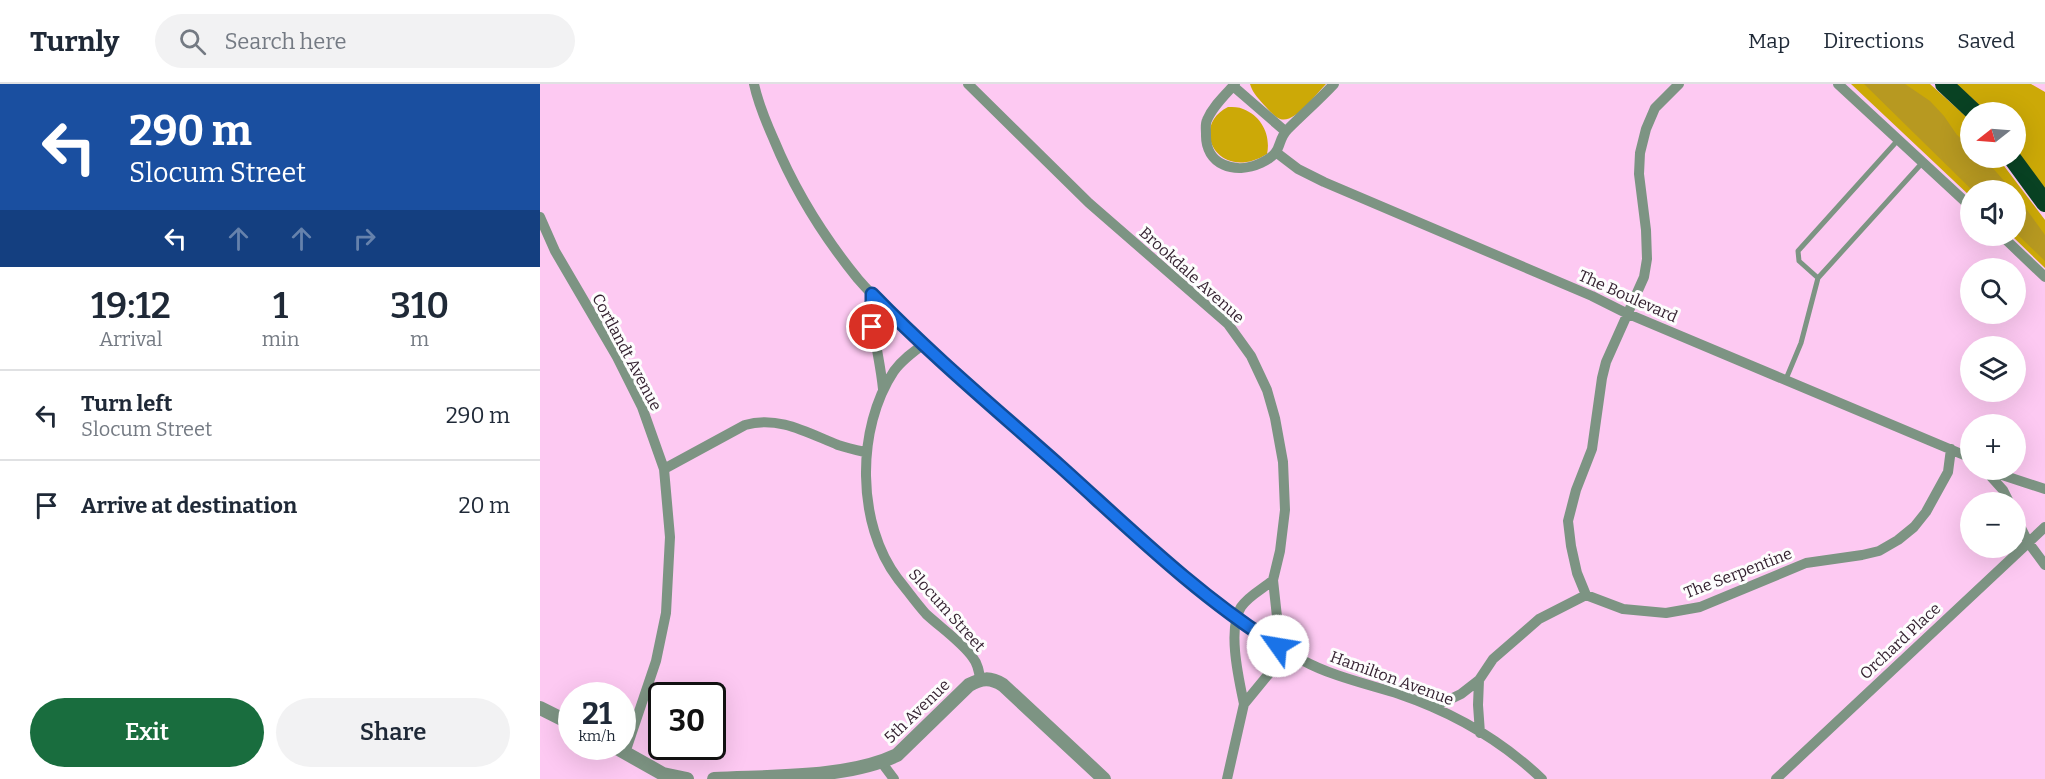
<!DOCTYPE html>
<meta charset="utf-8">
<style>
:root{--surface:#fff;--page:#f2f2f3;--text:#1f2937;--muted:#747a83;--line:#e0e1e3;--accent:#196d3e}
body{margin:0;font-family:Bitter,serif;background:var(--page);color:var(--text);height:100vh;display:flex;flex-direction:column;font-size:22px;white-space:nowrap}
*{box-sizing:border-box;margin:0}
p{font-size:20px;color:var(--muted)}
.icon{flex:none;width:33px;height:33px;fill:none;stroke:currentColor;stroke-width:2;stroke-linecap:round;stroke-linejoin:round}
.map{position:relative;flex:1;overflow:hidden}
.drawer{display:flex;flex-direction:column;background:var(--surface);width:540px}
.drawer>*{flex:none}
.guide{background:#1a4fa0;color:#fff;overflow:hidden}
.needle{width:39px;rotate:253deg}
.buttons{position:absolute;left:1420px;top:18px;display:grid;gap:12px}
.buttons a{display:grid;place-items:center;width:66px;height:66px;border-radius:50%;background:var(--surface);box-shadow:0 6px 24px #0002;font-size:30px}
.speed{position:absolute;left:18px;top:598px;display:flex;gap:12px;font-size:30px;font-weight:700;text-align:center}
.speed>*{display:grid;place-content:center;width:78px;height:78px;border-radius:50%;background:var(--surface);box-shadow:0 6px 24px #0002;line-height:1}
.speed small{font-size:15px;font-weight:400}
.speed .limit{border:3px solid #111;border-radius:9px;background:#fff;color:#111}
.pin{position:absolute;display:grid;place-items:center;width:51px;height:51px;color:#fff;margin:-26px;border:3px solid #fff;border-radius:50%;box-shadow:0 2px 6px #0007}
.me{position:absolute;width:66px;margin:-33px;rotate:302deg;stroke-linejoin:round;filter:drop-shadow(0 0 4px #0008)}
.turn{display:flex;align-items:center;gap:21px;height:126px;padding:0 30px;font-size:27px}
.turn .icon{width:78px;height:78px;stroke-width:2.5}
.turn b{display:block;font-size:42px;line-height:51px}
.lanes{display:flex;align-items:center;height:57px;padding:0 30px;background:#0003;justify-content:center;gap:30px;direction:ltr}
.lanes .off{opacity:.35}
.eta{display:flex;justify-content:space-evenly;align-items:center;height:102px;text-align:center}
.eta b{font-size:36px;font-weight:600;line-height:42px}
.primary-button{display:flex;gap:12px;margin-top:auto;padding:12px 30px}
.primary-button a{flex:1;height:69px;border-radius:36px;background:var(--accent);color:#fff;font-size:24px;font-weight:600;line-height:69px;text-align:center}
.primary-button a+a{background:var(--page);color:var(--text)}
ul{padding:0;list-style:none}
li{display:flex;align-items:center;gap:18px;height:90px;padding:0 30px;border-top:2px solid var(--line)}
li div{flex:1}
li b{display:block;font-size:22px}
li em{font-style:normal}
header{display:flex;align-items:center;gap:36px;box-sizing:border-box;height:84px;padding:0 30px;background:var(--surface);border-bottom:2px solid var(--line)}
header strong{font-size:28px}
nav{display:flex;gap:33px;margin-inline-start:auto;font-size:21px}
.search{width:420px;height:54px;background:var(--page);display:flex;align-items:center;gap:15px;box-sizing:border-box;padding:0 21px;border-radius:33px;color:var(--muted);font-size:22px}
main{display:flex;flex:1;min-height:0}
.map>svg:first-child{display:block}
.green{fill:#cca907}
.forest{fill:#b79921}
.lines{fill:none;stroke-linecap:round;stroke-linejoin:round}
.service{stroke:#7d9483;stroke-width:5}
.minor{stroke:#7d9483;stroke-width:10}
.tertiary{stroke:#7d9483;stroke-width:14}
.motorway{stroke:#094223;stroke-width:18}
.route-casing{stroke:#114b97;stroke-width:15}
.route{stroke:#1a73e8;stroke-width:10}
.labels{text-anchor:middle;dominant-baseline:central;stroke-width:6;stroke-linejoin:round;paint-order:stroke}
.street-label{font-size:16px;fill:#321f2e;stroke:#fdfdfd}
</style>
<header>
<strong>Turnly</strong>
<div class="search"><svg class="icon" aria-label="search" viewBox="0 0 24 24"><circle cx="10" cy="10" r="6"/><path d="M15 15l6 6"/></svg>Search here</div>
<nav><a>Map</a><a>Directions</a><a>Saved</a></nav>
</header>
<main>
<section class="drawer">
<div class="guide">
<div class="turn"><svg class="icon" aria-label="left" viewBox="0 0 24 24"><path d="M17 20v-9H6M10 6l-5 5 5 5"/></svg><div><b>290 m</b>Slocum Street</div></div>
<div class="lanes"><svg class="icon" aria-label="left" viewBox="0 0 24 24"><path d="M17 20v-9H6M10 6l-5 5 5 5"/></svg><svg class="icon off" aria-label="ahead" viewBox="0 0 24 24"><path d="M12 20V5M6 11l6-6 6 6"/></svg><svg class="icon off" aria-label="ahead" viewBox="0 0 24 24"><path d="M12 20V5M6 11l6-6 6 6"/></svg><svg class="icon off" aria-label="right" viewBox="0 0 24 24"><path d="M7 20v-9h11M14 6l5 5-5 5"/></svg></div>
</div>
<div class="eta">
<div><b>19:12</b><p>Arrival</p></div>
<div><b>1</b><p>min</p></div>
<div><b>310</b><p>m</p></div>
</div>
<ul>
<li><svg class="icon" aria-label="left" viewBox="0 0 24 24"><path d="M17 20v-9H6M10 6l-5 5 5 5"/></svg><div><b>Turn left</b><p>Slocum Street</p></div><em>290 m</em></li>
<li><svg class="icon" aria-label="arrive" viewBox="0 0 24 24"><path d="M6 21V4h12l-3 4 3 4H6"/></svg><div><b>Arrive at destination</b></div><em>20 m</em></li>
</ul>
<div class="primary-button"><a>Exit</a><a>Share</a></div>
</section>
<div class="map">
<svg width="1505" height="695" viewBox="0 0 1505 695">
<rect width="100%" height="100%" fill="#fdc9f2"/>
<!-- green -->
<path class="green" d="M710 0H786C776 10 755 40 740 35 734 33 730 27 726 23 719 15 713 10 710 0Z
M1311 0H1390L1430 36 1431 74H1458L1505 136V184L1472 152H1476V106H1431V113Z
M1416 0H1491L1505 8V105L1476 68V28H1444L1434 16Z
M688 23C693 23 699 23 703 25 722 32 731 52 727 70 679 100 648 43 688 23Z"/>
<!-- forest -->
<path class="forest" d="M1324 0H1365L1390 17 1404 32 1417 51 1431 63V74H1444L1472 106H1432Z
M1476 111 1505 151V177L1476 149Z"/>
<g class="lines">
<!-- service -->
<path class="service" d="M1278 194 1383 78
M1246 295 1261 259 1278 194 1259 177 1258 167 1358 56"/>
<!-- minor -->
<path class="minor" d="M214 0C218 19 226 38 234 56 255 107 283 152 318 195 338 218 361 239 384 259 432 305 483 349 533 394 606 458 676 529 762 576 791 592 827 600 859 610 912 628 961 656 1002 695
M428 0 549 119 688 240 711 272 727 306 735 334 743 378 745 426 740 467 733 496 738 542V562L732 586 704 620 687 695
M695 0C685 11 673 22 667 36 665 40 666 45 666 50 665 81 695 91 721 79 745 68 735 58 748 45 763 30 779 16 794 0
M1298 0 1431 123
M693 2 745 47
M737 69 758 85 784 98 1052 212 1086 229 1431 374
M0 133 15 167 77 273 102 323 124 385 130 453 126 529 116 577 85 669
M1462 152 1505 193
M332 210C330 243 340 273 343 305
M384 260C373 268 362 276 354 287 316 344 316 440 358 495 367 506 376 519 386 530 400 543 423 559 433 574 438 580 439 587 440 595
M124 385 205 341C238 331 268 349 298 361 307 364 316 366 325 368
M1445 386 1463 406 1469 418
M1447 386 1505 405
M1476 434 1488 458 1505 481
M1046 511 1037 489 1031 462 1028 437 1036 406 1052 365 1062 294 1066 278 1104 193 1107 175 1106 146 1099 90 1100 69 1106 45 1115 24 1139 0
M939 596 938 621 940 649
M704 620C699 596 687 545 701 523 709 511 723 505 733 496
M894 623 921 610 939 596 953 575 999 535 1046 511 1083 525 1126 529 1160 523 1266 479 1322 471 1339 467 1358 456 1374 443 1386 428 1408 388 1411 365
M342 679 354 695
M1236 695 1505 443"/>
<!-- tertiary -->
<path class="tertiary" d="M0 624 32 640
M75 663 123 690 147 695
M174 695C231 692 306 695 357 671L429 601C442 594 450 593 463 601L564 695"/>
<!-- motorway -->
<path class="motorway" d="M1404 0 1434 28
M1472 74 1505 119"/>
</g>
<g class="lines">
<defs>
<path id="route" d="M332 243V210C391 271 457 326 520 382 590 445 658 512 738 562"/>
</defs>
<!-- route casing -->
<use href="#route" class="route-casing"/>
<!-- route -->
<use href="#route" class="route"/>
</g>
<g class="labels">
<!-- street labels -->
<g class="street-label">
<text transform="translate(652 191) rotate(42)">Brookdale Avenue</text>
<text transform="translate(1088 212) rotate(24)">The Boulevard</text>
<text transform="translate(87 268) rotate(62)">Cortlandt Avenue</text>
<text transform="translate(1198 489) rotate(-21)">The Serpentine</text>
<text transform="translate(407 526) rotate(48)">Slocum Street</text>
<text transform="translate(1360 557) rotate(-43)">Orchard Place</text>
<text transform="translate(852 594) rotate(20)">Hamilton Avenue</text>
<text transform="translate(377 627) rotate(-44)">5th Avenue</text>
</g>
</g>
</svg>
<div class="buttons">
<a><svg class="needle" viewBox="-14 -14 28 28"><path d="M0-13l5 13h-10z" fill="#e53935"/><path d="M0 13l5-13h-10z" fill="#747a83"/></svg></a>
<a><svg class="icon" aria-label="sound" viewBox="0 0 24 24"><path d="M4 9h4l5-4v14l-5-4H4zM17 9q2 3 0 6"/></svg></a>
<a><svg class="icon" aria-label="search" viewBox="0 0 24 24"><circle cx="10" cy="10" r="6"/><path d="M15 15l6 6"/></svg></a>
<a><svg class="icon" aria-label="layers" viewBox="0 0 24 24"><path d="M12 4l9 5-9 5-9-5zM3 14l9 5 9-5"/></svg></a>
<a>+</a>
<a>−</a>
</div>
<div class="speed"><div>21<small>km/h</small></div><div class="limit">30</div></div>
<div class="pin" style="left:332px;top:243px;background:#d93025"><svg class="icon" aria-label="arrive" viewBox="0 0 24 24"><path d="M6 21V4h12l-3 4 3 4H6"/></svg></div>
<svg class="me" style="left:738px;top:562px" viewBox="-20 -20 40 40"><circle r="19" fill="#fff"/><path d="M0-13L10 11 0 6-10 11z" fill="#1a73e8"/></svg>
</div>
</main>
